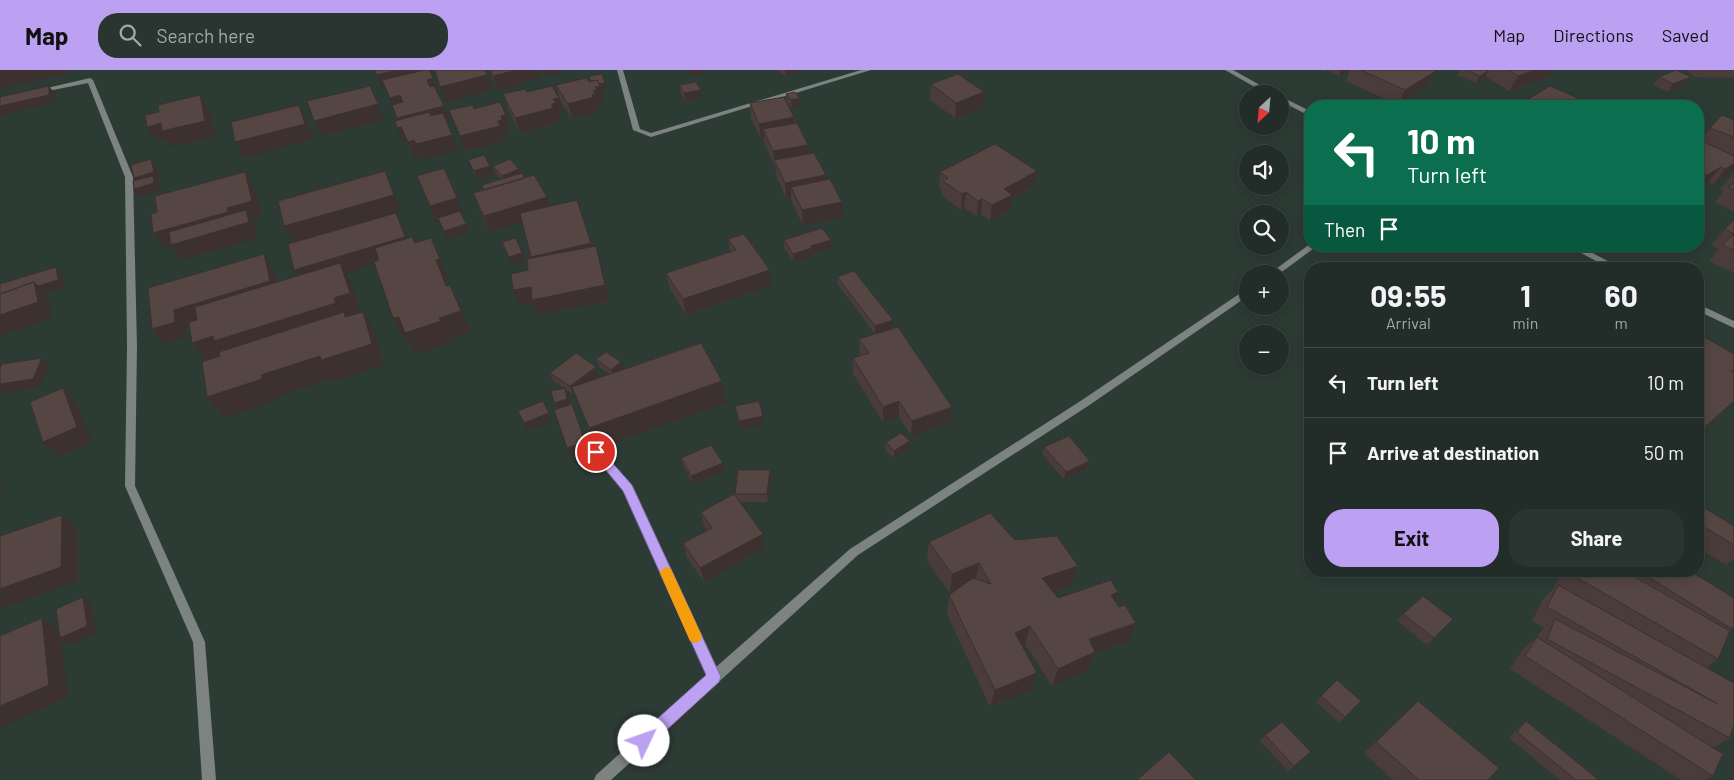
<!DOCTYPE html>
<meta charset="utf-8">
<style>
:root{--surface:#222c28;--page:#2a3430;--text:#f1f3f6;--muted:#a2a7a8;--line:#3f4845;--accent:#bca0f2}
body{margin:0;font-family:Barlow,sans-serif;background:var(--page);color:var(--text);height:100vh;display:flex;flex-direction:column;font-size:19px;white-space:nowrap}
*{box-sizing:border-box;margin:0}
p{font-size:16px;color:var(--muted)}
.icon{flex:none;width:28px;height:28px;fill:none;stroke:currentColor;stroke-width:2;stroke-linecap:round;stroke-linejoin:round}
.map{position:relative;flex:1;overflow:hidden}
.sheet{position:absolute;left:1304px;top:192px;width:400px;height:315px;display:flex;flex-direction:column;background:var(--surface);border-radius:20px;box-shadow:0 2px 12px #0003,0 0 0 1px var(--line)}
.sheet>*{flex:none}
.hud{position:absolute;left:1304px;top:30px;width:400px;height:152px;border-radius:20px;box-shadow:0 2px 12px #0003,0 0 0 1px var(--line);background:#0b6e4f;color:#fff;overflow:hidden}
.needle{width:32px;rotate:206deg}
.controls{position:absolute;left:1239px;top:15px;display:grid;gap:10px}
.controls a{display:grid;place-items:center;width:50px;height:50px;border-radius:50%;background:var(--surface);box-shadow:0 2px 12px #0003,0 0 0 1px var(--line);font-size:25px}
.pin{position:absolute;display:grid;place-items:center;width:42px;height:42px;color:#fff;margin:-21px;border:2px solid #fff;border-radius:50%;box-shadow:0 1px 5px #0007}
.me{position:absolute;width:55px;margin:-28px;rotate:48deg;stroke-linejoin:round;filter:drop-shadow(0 0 4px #0008)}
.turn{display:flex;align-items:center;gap:18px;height:105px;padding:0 20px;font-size:22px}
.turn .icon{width:65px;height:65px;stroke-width:2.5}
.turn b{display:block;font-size:35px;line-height:42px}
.then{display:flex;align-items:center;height:48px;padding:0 20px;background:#0003;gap:10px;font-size:19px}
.eta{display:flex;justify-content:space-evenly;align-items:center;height:85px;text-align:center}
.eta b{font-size:30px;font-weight:700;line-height:35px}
.action{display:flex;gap:10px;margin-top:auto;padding:10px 20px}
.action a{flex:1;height:58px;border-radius:20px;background:var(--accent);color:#111;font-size:20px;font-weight:700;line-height:58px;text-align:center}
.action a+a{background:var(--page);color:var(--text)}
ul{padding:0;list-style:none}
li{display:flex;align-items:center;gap:15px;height:70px;padding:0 20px;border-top:1px solid var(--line)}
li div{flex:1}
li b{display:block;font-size:19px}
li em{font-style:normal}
header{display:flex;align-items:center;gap:30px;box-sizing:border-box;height:70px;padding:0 25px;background:var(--accent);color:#111}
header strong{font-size:24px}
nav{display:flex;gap:28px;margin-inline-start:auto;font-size:18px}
.search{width:350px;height:45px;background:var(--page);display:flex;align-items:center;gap:12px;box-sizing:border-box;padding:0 18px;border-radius:20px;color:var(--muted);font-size:19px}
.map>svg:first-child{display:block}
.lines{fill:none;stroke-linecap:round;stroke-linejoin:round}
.street{fill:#7c8380;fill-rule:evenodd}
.wall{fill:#493c3a}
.shaded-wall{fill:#3c312f}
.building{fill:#554643;stroke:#3c312f}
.route{fill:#bca0f2;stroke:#7a689d}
.slow{fill:#f59e0b}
</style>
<header>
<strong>Map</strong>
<div class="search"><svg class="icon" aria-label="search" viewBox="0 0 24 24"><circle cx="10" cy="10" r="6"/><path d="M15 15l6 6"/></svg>Search here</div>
<nav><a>Map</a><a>Directions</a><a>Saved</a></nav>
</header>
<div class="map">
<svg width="1734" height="710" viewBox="0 0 1734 710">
<rect width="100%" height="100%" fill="#2d3b35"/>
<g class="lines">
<!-- street -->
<path class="street" d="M617 0H623L640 59 651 63 861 0H871L651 67 633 60Z
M1225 0H1233L1276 24H1267Z
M90 8 93 10 133 107 137 276 135 416 205 572 216 710H202L193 572 125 416 127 276 125 107 88 13 38 23 34 21Z
M1280 26 1310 41V46L1280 31Z
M1310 174V176H1317L1279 204H1269Z
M1568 176H1579L1623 199H1611Z
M1248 218V226L1088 336 858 485 611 710H594L596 705 707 605 624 421 592 385 591 382 592 379H600L632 415 716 597 850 479 1082 330Z
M1698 234 1734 251V258L1698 241Z"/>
</g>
<!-- wall -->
<path class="wall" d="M489 0H540L542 7 517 13 518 16 498 21Z
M777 0H803V1L786 7Z
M1322 0H1349L1339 6 1327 0 1325 2Z
M1350 0H1361L1428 16 1398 35 1346 11Z
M1460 0H1554L1550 7 1509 21 1485 6 1484 9 1476 13 1457 5Z
M1687 0H1734V7L1733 8 1694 7Z
M589 6 605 13 607 20 602 21 604 31H600L601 35 598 36 599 39H597L598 43 572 49 560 30 556 15 591 12Z
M1659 7 1685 15 1668 22 1653 15Z
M931 14 984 22 982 38 955 48 930 30Z
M679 15 701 20 702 28 685 31 681 23Z
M527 22 559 28 563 43 559 44 560 48 557 49 558 53 520 63 508 39 503 24Z
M786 24 800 28V35L792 38 787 33 794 47 795 54 808 84 826 105V110L843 147 803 156 792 132 791 128 786 129 776 105 775 97 765 75 764 68 761 69 751 48 750 33 786 31Z
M474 39 506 45 511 60 506 61 508 65 504 66 505 71 466 81 449 40Z
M1734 50V99L1729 105 1713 115 1708 112 1698 118V71L1701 70 1710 58Z
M468 90 490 96 493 105 477 109Z
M493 96 519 99 521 103 549 136 591 173 592 177 596 176 610 231 538 245 533 233 519 236 532 188 522 152 490 162 479 138 473 123 483 120 482 115 501 109 496 104Z
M1037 101 1034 116 1011 129 1010 140 990 151 981 144 977 146 964 138 961 140 942 126V120L939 118 940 102Z
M1734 103V142L1715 132 1724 121 1720 120Z
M1734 150V203L1709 191 1719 179 1711 175 1725 159Z
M728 169 771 215 686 245 670 219 666 203 730 182Z
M784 170H831V178L812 184V186L794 192 784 178Z
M837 207 892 258 875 264 952 337 951 352 911 366 899 347 883 352 853 304V288L860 286V285L859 269 875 264 838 215Z
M1698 273 1734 284V300L1733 301 1734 302V331L1698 364Z
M596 289 623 299 726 333 597 379 574 323 573 324 565 319 570 335 572 334 588 380 570 386 554 333 564 318 553 311 550 303 596 297 599 305 592 310 609 304 599 297Z
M910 371V379L894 388 885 380 886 372Z
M1044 377 1088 398 1064 409 1042 384Z
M681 388 724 401 693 414 683 396Z
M770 400 771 408 768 432H739L765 478 704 512 687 488 683 473 707 460 704 456 701 442 735 426V424Z
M1698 434 1734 456V489L1726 495 1698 478Z
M1015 470 1078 496 1072 515 1053 522 1058 528 1115 531 1128 572 1095 583 1088 600 1052 616 1025 574 1021 576 1037 603 1031 621 990 637 947 544 949 525 956 520 950 523 927 491 929 472Z
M1474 501H1486L1482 506Z
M1564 501H1690L1732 559 1730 561 1718 589 1706 598 1734 613V659L1733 660 1730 668 1713 678V706L1706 710H1681L1510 599 1522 580 1537 567 1540 562 1544 558 1532 551 1543 529 1555 517H1554Z
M1403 544 1453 549 1427 575 1397 551Z
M1321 626 1361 631 1339 653 1316 632Z
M1418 631 1488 710H1393L1364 683Z
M1526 651 1599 710H1560L1509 668 1518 658Z
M1265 665 1305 688 1288 701 1260 671Z"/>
<!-- shaded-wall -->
<path class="shaded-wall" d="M3 0H68L69 3 22 14 17 7 18 14 0 19V1Z
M398 0H421L425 10 383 20 377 5Z
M512 0H540L542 7 517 13 518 16 498 21 493 6Z
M544 0H560V3L546 6Z
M690 0H702L703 5 691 7Z
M785 0H803V1L786 7Z
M1341 0H1349L1339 6Z
M1535 0H1554L1550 7 1509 21 1518 6Z
M1436 1 1428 16 1398 35 1405 20Z
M1488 1 1484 9 1476 13 1480 6Z
M487 5 492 20 446 32 440 17Z
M1691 7 1685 15 1668 22 1673 14Z
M433 8 439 23 433 25 427 10Z
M605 13 607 20 602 21 604 31H600L601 35 598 36 599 39H597L598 43 572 49 568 34 592 25V15Z
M49 16 55 24V32L0 46V36Z
M370 16 384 50 322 66 314 51Z
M701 20 702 28 685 31 684 23Z
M984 22 982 38 955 48 956 33Z
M200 25 209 40 215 66 172 77 167 70 157 72 147 57Z
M400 25 406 40 396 43 390 28Z
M559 28 563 43 559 44 560 48 557 49 558 53 520 63 515 48 551 34 553 29Z
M800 28V35L792 38 791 30Z
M299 35 307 50 313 70 244 88 235 72Z
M444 36 450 51 404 63 414 70 452 65 458 80 422 90 421 86 414 88 408 72 403 73 397 58 401 57 397 48Z
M506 45 511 60 506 61 508 65 504 66 505 71 466 81 460 66 498 51 501 46Z
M794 47 795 63 763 59 764 68 761 69 759 54Z
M808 75 809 90H774L775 97 773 81Z
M151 89 156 97 160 110 157 111 159 114 160 121 139 127 134 119 140 116 134 108Z
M1734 94V99L1729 105 1713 115 1725 99Z
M490 96 493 105 477 109 474 101Z
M1721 97 1708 112 1698 118V116L1707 105Z
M519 99 522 107 505 114 502 106Z
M385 101 401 141 294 172 284 156Z
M1037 101 1034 116 1011 129 1010 140 990 151 992 135 1004 119Z
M245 102 254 118 262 147 252 150 256 156 258 168 182 190 172 176 164 178 153 163 227 138Z
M826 105V121L791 117V128L786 129 785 113Z
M966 122 964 138 961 140 962 124Z
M547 127 551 143 490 162 484 146Z
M457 128 463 144 436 152 430 136Z
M982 129 981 144 977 146 978 131Z
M842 132 843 147 803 156 802 140Z
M396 143 404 159 412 183 346 203 352 214 362 245 209 294 192 273 304 216 294 200Z
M466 154 470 162 447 169 444 161Z
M431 168 449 210 445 212 455 237 446 216 436 190Z
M831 170V178L812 184V186L794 192 793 184 811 176Z
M591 173 596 188 537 203 531 187Z
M596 176 610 231 538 245 533 233 519 236 513 220Z
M522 183 525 191 512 195 509 187Z
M264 184 274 200 280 227 185 256 187 267 164 274 152 259 174 240Z
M56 197 63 205 65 218 45 224 48 228 52 248 0 266V245L34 212Z
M770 200 771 215 686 245 683 229Z
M450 215 471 262 449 270 451 273 416 284 408 269 405 270 393 248 399 247 439 248Z
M363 242 375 263 384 295 335 312 332 308 276 327 278 330 224 348 207 327 261 305Z
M893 250 892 258 875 264V256Z
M42 288 50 296 40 317 0 323V314Z
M621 292 624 300 614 308 611 300Z
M596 297 599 305 575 323 572 317 574 323 573 324 570 316Z
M722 311 726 333 597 379 589 358Z
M63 318 77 333 92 372 59 387 43 372Z
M565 318 568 326 570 337 557 341 554 333Z
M899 331V347L883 352V337Z
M952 337 951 352 911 366 912 351Z
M549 343 552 351 527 361 524 353Z
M763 346 764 354 740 359 739 351Z
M910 371V379L894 388V381Z
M585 372 588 380 570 386 567 378Z
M1090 391 1088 398 1064 409 1066 402Z
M723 393 724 401 693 414 691 406Z
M770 400 771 408 768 432 767 424Z
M0 404 2 406 0 432Z
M62 445 78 459V511L1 539 0 519Z
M763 464 765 478 704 512 700 498Z
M979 493 975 512 950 523 952 504Z
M1078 496 1072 515 1037 528 1042 508Z
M1118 522 1111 541V525Z
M83 527 92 534 96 563 69 575 61 570 68 627 0 658V636L42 548 61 561Z
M1136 553 1128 572 1095 583 1088 600 1052 616 1058 599 1089 569Z
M1030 556 1025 574 1010 582 1015 563Z
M1037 603 1031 621 990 637 995 620Z
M1311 682 1305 688 1288 701 1294 696Z"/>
<!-- building -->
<path class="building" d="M374 0H398L377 5Z
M425 0H429L433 8 427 10 430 17 434 16 444 36 397 48 392 35 403 32 400 25 390 28 382 10Z
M435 0H485L487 5 440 17Z
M491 0H513V1L493 6Z
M1361 0H1434L1436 1 1405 20Z
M1467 0H1486L1488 1 1480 6Z
M1508 0H1535L1518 6Z
M1676 0 1691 7 1673 14 1659 7Z
M602 4 605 13 599 14 597 10 591 11 589 6Z
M958 4 984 22 956 33 931 14Z
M586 8 589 12 597 10 600 16 595 17 597 20 593 21 595 24 592 25 594 27 568 34 556 15Z
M696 12 701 20 684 23 679 15Z
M49 16V25L0 36V27Z
M370 16 378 34 314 51 307 31Z
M552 16 559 28 553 29 556 33 551 34 554 38 515 48 503 24 525 19 527 22Z
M1550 16 1596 36H1517Z
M795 22 800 28 791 30 786 24Z
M200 25 205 51 162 61 161 53 147 57 145 45 159 42 158 35Z
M784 27 794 47 759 54 750 33Z
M500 32 506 45 501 46 502 50 498 51 500 56 460 66 449 40 473 35 474 39Z
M299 35 305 54 235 72 231 52Z
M429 42 431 46 443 43 452 65 416 74 414 70 408 72 401 57 397 58 395 51Z
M1722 45 1734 50V67L1710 58Z
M797 53 808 75 773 81 763 59Z
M1700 70 1734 86V94L1725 99 1721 97 1707 105 1698 100V71Z
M995 74 1037 101 1004 119 1012 125 992 135 982 129 978 131 966 122 962 124 943 111 948 108 940 102Z
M814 83 826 105 785 113 774 90Z
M484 85 490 96 474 101 468 90Z
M151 89 154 102 134 108 131 95Z
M510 89 519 99 502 106 493 96Z
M444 98 457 128 430 136 417 106Z
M385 101 394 125 284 156 278 131Z
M245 102 252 131 227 138 228 142 153 163 151 144 157 142 155 126Z
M522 103 525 108 484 120 482 115Z
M534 105 547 127 484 146 473 123Z
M153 106 154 113 134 119 133 111Z
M830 109 842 132 802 140 791 117Z
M1734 113V120L1728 117Z
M577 130 591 173 531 187 520 143Z
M246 140 249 152 171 175 169 162Z
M460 141 466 154 444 161 438 148Z
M396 143 405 167 294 200 288 174Z
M1734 150V164L1725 159Z
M822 158 831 170 811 176 812 178 793 184 784 170Z
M744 164 770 200 683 229 666 203 736 180 728 169Z
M1734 164V180L1722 175Z
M412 167 415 173 431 168 440 189 436 190 446 216 450 215 461 241 439 248 441 251 405 263 399 247 393 248 374 192 379 190 375 178Z
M516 168 522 183 509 187 502 172Z
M596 176 605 215 532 230 531 217 513 220 511 204 528 200 527 189Z
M264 184 270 211 174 240 175 252 152 259 148 218Z
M340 193 350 223 334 228 336 233 214 271 213 266 192 273 189 252 197 250 195 237Z
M56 197 58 210 38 216 34 212 0 224V214Z
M854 201 893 250 875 256 837 207Z
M34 212 38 232 0 245V224Z
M344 242 345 247 363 242 372 274 321 290 320 286 261 305 262 309 207 327 202 292 220 286 219 282Z
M898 257 952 337 912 351 899 331 883 337 853 288 869 283 859 269Z
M1704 267 1734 284V299L1732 301 1734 302V331L1706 356 1698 351V273Z
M701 273 722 311 589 358 572 317Z
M606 282 621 292 611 300 596 289Z
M576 283 596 297 570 316 550 303Z
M42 288 33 309 0 314V298L2 294Z
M63 318 77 357 43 372 30 332Z
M565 318 567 329 554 333 551 321Z
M543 331 549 343 524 353 518 341Z
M759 331 763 346 739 351 735 336Z
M572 334 585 372 567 378 554 340Z
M901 363 910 371 894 381 886 372Z
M1069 366 1090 391 1066 402 1044 377Z
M711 375 723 393 691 406 681 388Z
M738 400H770L767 424H735Z
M734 424 763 464 700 498 683 473 712 458 701 442Z
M1698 434 1734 456V475L1698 453Z
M990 443 1015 470 1057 466 1078 496 1042 508 1058 528 1111 510 1118 522 1111 525 1119 537 1125 535 1136 553 1089 569 1095 582 1058 599 1030 556 1015 563 1037 603 995 620 949 525 973 508 991 514 979 493 952 504 929 472Z
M62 445 61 497 0 519V466Z
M1570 501H1624L1730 561 1718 589 1569 503Z
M1639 501H1690L1734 528V556L1732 559Z
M1558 515 1734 613V654L1730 668 1547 569 1555 549 1718 634 1547 537Z
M1423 526 1453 549 1434 568 1403 544Z
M83 527 87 556 60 568 56 539Z
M42 548 49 615 0 636V566Z
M1537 567 1723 684 1713 706 1525 586Z
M1337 610 1361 631 1345 647 1321 626Z
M1418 631 1499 698 1488 710H1419L1376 672Z
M1526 651 1599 710H1576L1517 662Z
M1282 652 1311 682 1294 696 1265 665Z
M1169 682 1196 710H1137Z"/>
<!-- route -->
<path class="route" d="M596 378 600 379 632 415 721 607 719 612 649 676 644 679 638 676 636 671 638 666 706 605 623 421 591 382Z"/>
<!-- slow -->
<path class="slow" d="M666 497 671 499 700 562 702 566 700 571 695 573 690 571 660 503 662 499Z"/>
</svg>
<div class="controls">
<a><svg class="needle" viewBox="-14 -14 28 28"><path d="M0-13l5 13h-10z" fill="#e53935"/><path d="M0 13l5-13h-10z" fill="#a2a7a8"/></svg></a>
<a><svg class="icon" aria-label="sound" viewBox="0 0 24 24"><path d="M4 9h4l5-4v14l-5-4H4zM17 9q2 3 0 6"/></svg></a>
<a><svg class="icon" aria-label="search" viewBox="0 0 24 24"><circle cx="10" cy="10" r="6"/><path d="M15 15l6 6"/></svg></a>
<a>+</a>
<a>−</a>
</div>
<div class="pin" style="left:596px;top:382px;background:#d93025"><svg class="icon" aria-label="arrive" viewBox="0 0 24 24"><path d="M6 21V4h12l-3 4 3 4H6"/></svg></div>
<svg class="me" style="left:644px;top:671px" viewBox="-20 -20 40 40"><circle r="19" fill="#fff"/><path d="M0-13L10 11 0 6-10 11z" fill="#bca0f2"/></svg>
<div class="hud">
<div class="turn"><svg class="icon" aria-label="left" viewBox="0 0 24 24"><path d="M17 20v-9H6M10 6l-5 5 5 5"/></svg><div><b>10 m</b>Turn left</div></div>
<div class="then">Then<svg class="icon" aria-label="arrive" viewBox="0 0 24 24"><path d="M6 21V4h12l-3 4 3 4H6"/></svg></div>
</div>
<section class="sheet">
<div class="eta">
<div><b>09:55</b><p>Arrival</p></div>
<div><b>1</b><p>min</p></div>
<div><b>60</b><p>m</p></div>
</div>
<ul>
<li><svg class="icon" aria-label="left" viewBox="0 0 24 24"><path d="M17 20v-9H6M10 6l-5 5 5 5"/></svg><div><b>Turn left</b></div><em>10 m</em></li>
<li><svg class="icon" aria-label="arrive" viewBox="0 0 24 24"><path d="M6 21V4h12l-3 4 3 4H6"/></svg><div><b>Arrive at destination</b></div><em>50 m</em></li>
</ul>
<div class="action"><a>Exit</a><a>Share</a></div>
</section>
</div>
